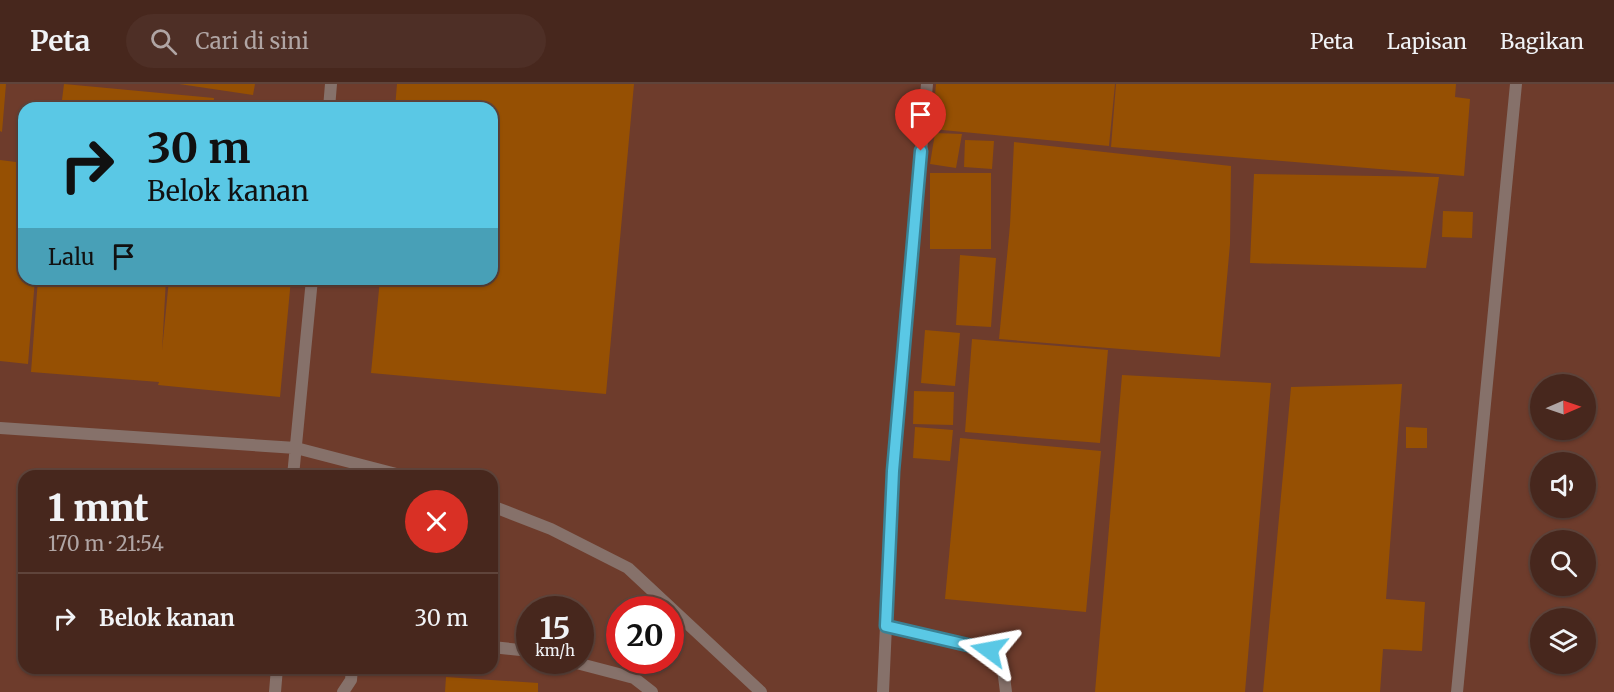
<!DOCTYPE html>
<html lang="id">
<meta charset="utf-8">
<style>
:root{--surface:#47271d;--page:#4e2f26;--text:#f1f3f6;--muted:#b0a5a4;--line:#5f443b}
body{margin:0;font-family:Merriweather,serif;background:var(--page);color:var(--text);height:100vh;display:flex;flex-direction:column;font-size:22px;white-space:nowrap}
*{box-sizing:border-box;margin:0}
p{font-size:20px;color:var(--muted)}
.icon{flex:none;width:33px;height:33px;fill:none;stroke:currentColor;stroke-width:2;stroke-linecap:round;stroke-linejoin:round}
.map{position:relative;flex:1;overflow:hidden}
.sheet{position:absolute;left:18px;top:386px;width:480px;height:204px;display:flex;flex-direction:column;background:var(--surface);border-radius:18px;box-shadow:0 2px 4px #0004,0 0 0 2px var(--line)}
.sheet>*{flex:none}
.top-card{position:absolute;left:18px;top:18px;width:480px;height:183px;border-radius:18px;box-shadow:0 2px 4px #0004,0 0 0 2px var(--line);background:#5ac8e5;color:#111;overflow:hidden}
.needle{width:39px;rotate:88deg}
.fabs{position:absolute;left:1530px;top:290px;display:grid;gap:12px}
.fabs a{display:grid;place-items:center;width:66px;height:66px;border-radius:50%;background:var(--surface);box-shadow:0 2px 4px #0004,0 0 0 2px var(--line);font-size:30px}
.speed{position:absolute;left:516px;top:512px;display:flex;gap:12px;font-size:30px;font-weight:700;text-align:center}
.speed>*{display:grid;place-content:center;width:78px;height:78px;border-radius:50%;background:var(--surface);box-shadow:0 2px 4px #0004,0 0 0 2px var(--line);line-height:1}
.speed small{font-size:15px;font-weight:400}
.speed .limit{border:9px solid #d22;background:#fff;color:#111}
.pin{position:absolute;display:grid;place-items:center;width:51px;height:51px;color:#fff;margin:-62px -26px;border-radius:50% 50% 50% 0;rotate:-45deg;box-shadow:0 0 6px #0007}
.pin .icon{rotate:45deg}
.me{position:absolute;width:66px;margin:-33px;rotate:283deg;stroke-linejoin:round;filter:drop-shadow(0 0 4px #0008)}
.turn{display:flex;align-items:center;gap:21px;height:126px;padding:0 30px;font-size:27px}
.turn .icon{width:78px;height:78px;stroke-width:2.5}
.turn b{display:block;font-size:42px;line-height:51px}
.then{display:flex;align-items:center;height:57px;padding:0 30px;background:#0003;gap:12px;font-size:22px}
.round{display:grid;place-items:center;flex:none;width:63px;height:63px;border-radius:32px;background:var(--page)}
.headline{display:flex;align-items:center;justify-content:space-between;height:102px;padding:0 30px}
h1{font-size:36px;font-weight:800;line-height:45px}
ul{padding:0;list-style:none}
li{display:flex;align-items:center;gap:18px;height:90px;padding:0 30px;border-top:2px solid var(--line)}
li div{flex:1}
li b{display:block;font-size:22px}
li em{font-style:normal}
header{display:flex;align-items:center;gap:36px;box-sizing:border-box;height:84px;padding:0 30px;background:var(--surface);border-bottom:2px solid var(--line)}
header strong{font-size:28px}
nav{display:flex;gap:33px;margin-inline-start:auto;font-size:21px}
.search{width:420px;height:54px;background:var(--page);display:flex;align-items:center;gap:15px;box-sizing:border-box;padding:0 21px;border-radius:33px;color:var(--muted);font-size:22px}
.map>svg:first-child{display:block}
.built{fill:#6e3c2c;fill-rule:evenodd}
.building{fill:#965003}
.lines{fill:none;stroke-linecap:round;stroke-linejoin:round}
.lane{stroke:#86716a;stroke-width:12}
.route-casing{stroke:#3a8295;stroke-width:15}
.route{stroke:#5ac8e5;stroke-width:10}
</style>
<header>
<strong>Peta</strong>
<div class="search"><svg class="icon" aria-label="search" viewBox="0 0 24 24"><circle cx="10" cy="10" r="6"/><path d="M15 15l6 6"/></svg>Cari di sini</div>
<nav><a>Peta</a><a>Lapisan</a><a>Bagikan</a></nav>
</header>
<div class="map">
<svg width="1614" height="608" viewBox="0 0 1614 608">
<rect width="100%" height="100%" fill="#5f3427"/>
<!-- built -->
<path class="built" d="M0 0H1614V608H0ZM24 24H492V195H24ZM1540 300H1586V345H1540ZM1540 378H1586V423H1540ZM24 392H492V584H24ZM1540 456H1586V501H1540ZM530 525H580V576H530ZM620 525H670V576H620ZM1540 534H1586V579H1540Z"/>
<!-- building -->
<path class="building" d="M0 0H6L2 48 0 47Z
M64 0 214 14 213 24H61Z
M179 0H255L253 11Z
M397 0H634L606 310 371 289 380 195H492V24H395Z
M936 0H1115L1109 62 932 45Z
M1116 0H1456L1455 13 1470 15 1464 92 1111 63Z
M935 49 962 50 956 84 930 80Z
M965 56 994 57 992 85 964 83Z
M1014 58 1231 82 1230 160 1220 273 999 255 1010 141Z
M0 76 24 79V195H35L28 280 0 277Z
M930 89H991V165H930Z
M1254 90 1439 93 1426 184 1250 179Z
M1443 127 1473 128 1472 154 1442 153Z
M960 171 996 174 991 243 956 241Z
M38 195H166L162 267 169 195H291L280 313 158 301 159 298 31 288Z
M925 246 960 249 955 302 921 299Z
M972 255 1108 266 1100 359 965 348Z
M1122 291 1271 299 1245 608H1095Z
M1402 300 1386 515 1425 518 1422 567 1383 565 1380 608H1263L1291 303Z
M914 307 954 308 953 341 913 340Z
M915 343 953 346 950 377 913 374Z
M1406 343 1427 344V364H1406Z
M960 354 1101 367 1086 528 945 515Z
M446 593 538 599V608H445Z"/>
<g class="lines">
<!-- lane -->
<path class="lane" d="M329 24 331 0
M0 344 296 364 404 392
M293 392 312 195
M492 422 551 445 628 484 761 608
M886 542 997 569 1002 577 1006 608
M492 563 530 567
M565 576 634 594 652 608
M275 608 277 584
M343 608 351 596 352 584
M883 608 893 387 927 0
M1457 608 1516 0"/>
</g>
<g class="lines">
<defs>
<path id="route" d="M921 67 893 387 886 542 989 566"/>
</defs>
<!-- route casing -->
<use href="#route" class="route-casing"/>
<!-- route -->
<use href="#route" class="route"/>
</g>
</svg>
<div class="fabs">
<a><svg class="needle" viewBox="-14 -14 28 28"><path d="M0-13l5 13h-10z" fill="#e53935"/><path d="M0 13l5-13h-10z" fill="#b0a5a4"/></svg></a>
<a><svg class="icon" aria-label="sound" viewBox="0 0 24 24"><path d="M4 9h4l5-4v14l-5-4H4zM17 9q2 3 0 6"/></svg></a>
<a><svg class="icon" aria-label="search" viewBox="0 0 24 24"><circle cx="10" cy="10" r="6"/><path d="M15 15l6 6"/></svg></a>
<a><svg class="icon" aria-label="layers" viewBox="0 0 24 24"><path d="M12 4l9 5-9 5-9-5zM3 14l9 5 9-5"/></svg></a>
</div>
<div class="speed"><div>15<small>km/h</small></div><div class="limit">20</div></div>
<div class="pin" style="left:921px;top:67px;background:#d93025"><svg class="icon" aria-label="arrive" viewBox="0 0 24 24"><path d="M6 21V4h12l-3 4 3 4H6"/></svg></div>
<svg class="me" style="left:989px;top:566px" viewBox="-20 -20 40 40"><path d="M0-17L14 15 0 8-14 15z" fill="#5ac8e5" stroke="#fff" stroke-width="4"/></svg>
<div class="top-card">
<div class="turn"><svg class="icon" aria-label="right" viewBox="0 0 24 24"><path d="M7 20v-9h11M14 6l5 5-5 5"/></svg><div><b>30 m</b>Belok kanan</div></div>
<div class="then">Lalu<svg class="icon" aria-label="arrive" viewBox="0 0 24 24"><path d="M6 21V4h12l-3 4 3 4H6"/></svg></div>
</div>
<section class="sheet">
<div class="headline"><div><h1>1 mnt</h1><p>170 m · 21:54</p></div><a class="round" style="background:#d93025;color:#fff"><svg class="icon" aria-label="close" viewBox="0 0 24 24"><path d="M6 6l12 12M18 6L6 18"/></svg></a></div>
<ul>
<li><svg class="icon" aria-label="right" viewBox="0 0 24 24"><path d="M7 20v-9h11M14 6l5 5-5 5"/></svg><div><b>Belok kanan</b></div><em>30 m</em></li>
</ul>
</section>
</div>
